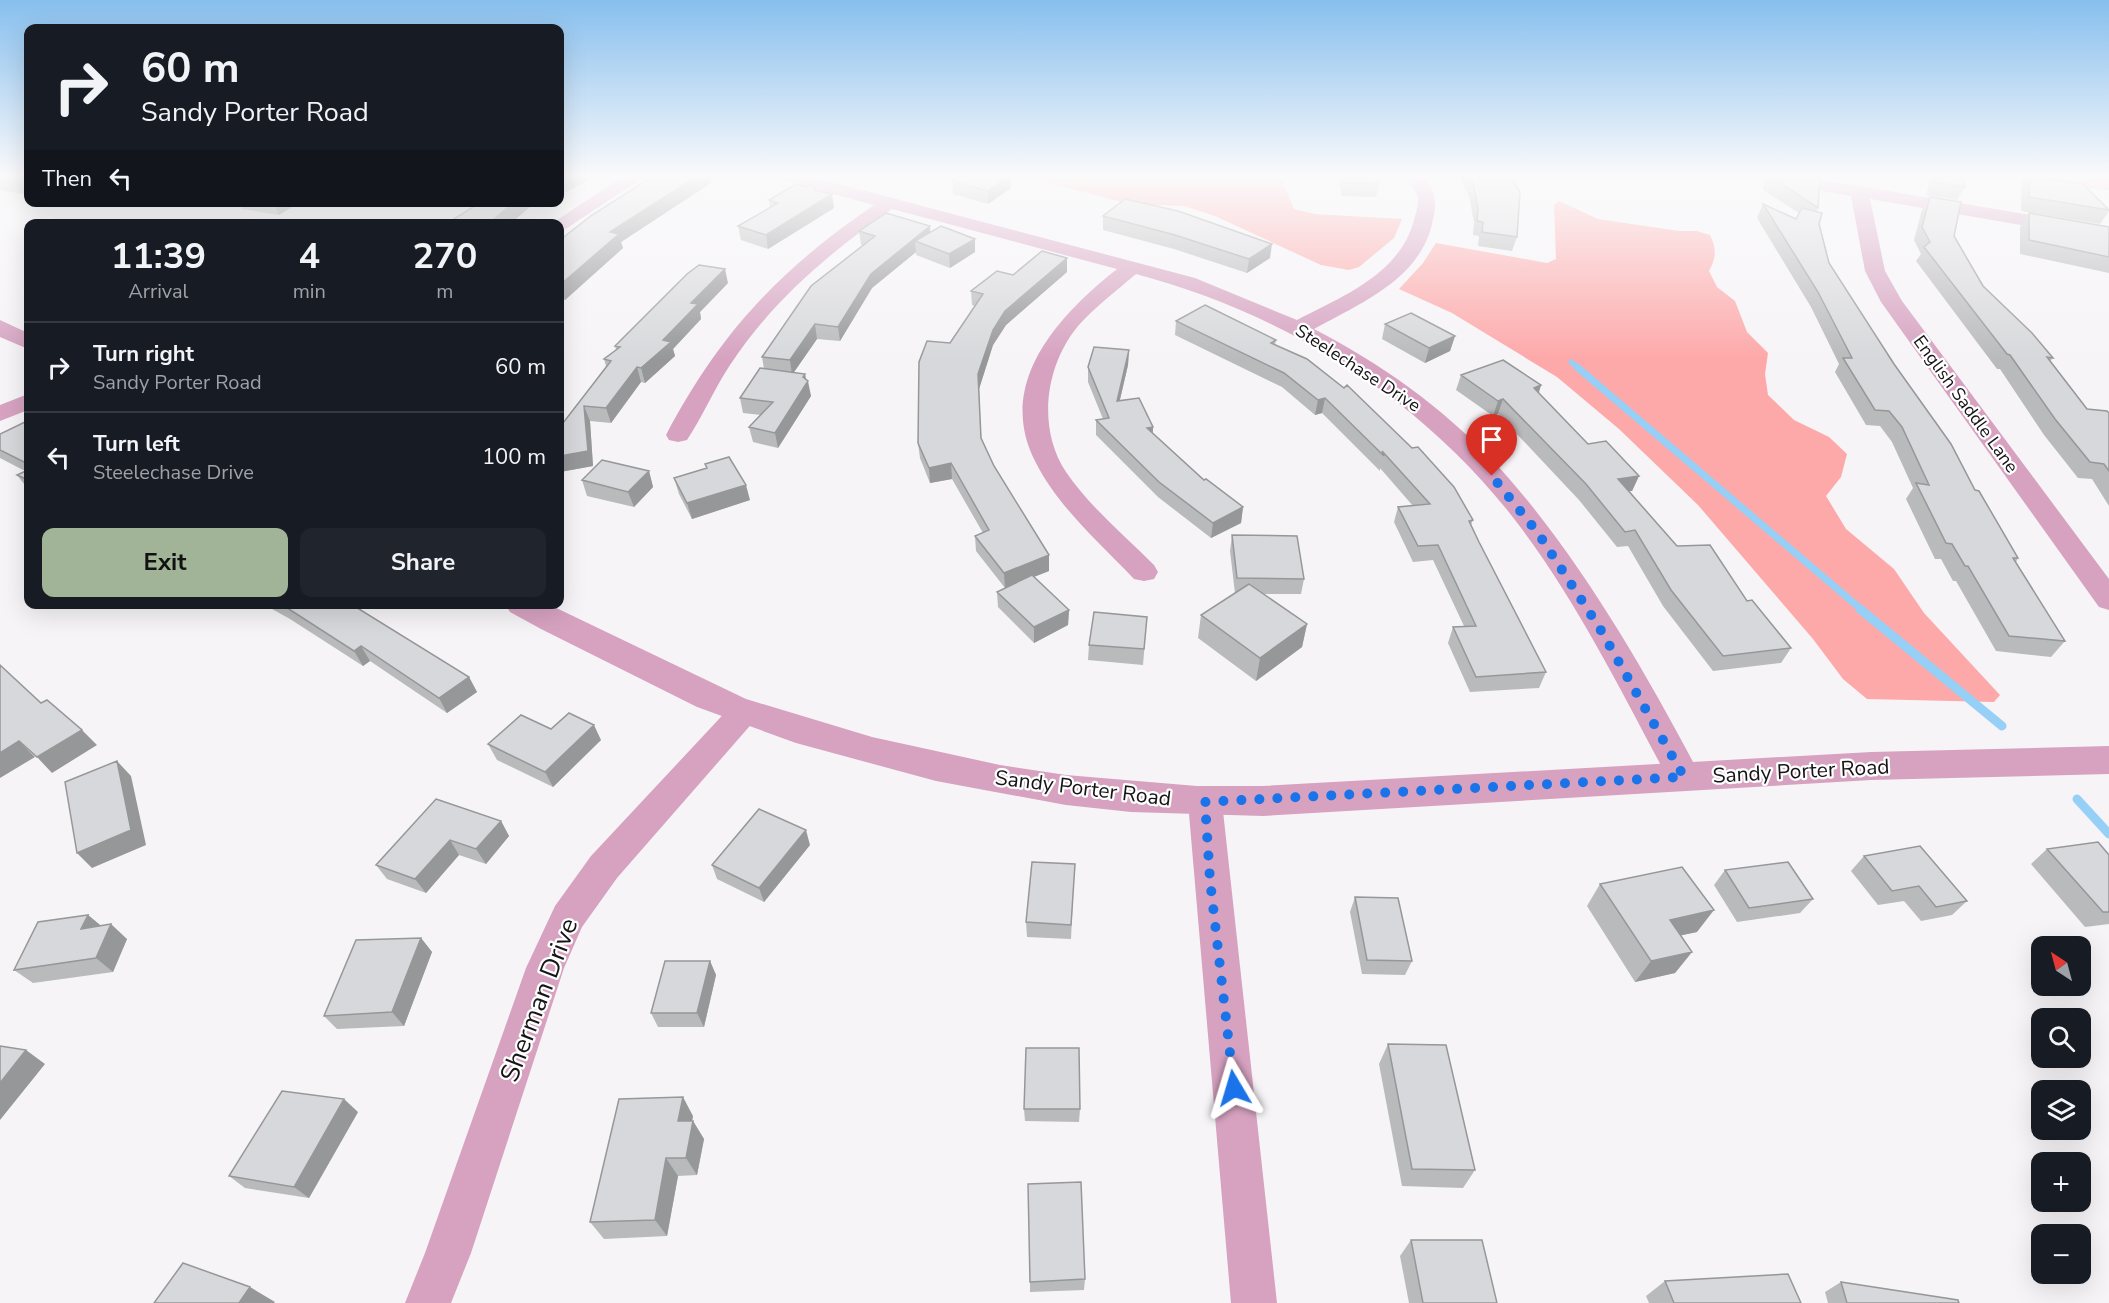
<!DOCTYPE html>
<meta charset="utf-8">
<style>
:root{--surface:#171b24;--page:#20242c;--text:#f1f3f6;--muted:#9ea1a6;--line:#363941;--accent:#a1b497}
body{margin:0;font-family:"Nunito Sans",sans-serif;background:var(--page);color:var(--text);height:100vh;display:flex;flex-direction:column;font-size:22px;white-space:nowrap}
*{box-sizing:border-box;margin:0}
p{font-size:20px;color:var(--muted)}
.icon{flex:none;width:33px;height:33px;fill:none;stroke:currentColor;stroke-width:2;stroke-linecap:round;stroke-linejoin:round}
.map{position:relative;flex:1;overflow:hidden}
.drawer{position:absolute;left:24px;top:219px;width:540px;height:390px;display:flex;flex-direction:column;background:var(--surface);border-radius:12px;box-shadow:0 6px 24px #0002}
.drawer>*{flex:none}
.top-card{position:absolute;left:24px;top:24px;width:540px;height:183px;border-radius:12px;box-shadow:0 6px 24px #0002;background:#171b24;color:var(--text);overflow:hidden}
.needle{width:39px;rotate:324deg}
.tools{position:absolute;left:2031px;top:936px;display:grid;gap:12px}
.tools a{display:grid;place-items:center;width:60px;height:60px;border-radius:12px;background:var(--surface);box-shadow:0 6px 24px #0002;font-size:30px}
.pin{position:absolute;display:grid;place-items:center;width:51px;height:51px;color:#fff;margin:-62px -26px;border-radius:50% 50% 50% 0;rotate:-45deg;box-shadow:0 0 6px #0007}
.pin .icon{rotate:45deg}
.me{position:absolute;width:66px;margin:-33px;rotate:353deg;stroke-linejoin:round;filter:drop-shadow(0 0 4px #0008)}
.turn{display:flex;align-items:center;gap:21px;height:126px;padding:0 18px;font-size:27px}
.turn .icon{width:78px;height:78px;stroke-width:2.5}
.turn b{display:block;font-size:42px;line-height:51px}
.then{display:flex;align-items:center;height:57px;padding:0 18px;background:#0003;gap:12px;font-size:22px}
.eta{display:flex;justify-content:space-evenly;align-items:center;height:102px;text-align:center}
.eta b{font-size:36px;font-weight:700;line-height:42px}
.button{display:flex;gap:12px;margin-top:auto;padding:12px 18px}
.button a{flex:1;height:69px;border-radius:12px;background:var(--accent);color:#111;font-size:24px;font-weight:700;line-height:69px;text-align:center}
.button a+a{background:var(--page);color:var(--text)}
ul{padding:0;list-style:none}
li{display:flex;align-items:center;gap:18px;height:90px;padding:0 18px;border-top:2px solid var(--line)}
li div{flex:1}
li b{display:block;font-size:22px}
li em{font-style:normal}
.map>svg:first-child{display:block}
.forest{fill:#fda8a9}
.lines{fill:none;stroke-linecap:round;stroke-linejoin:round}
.stream-far2{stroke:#97d0f7;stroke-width:5}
.stream-far1{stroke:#97d0f7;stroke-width:7}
.stream{stroke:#97d0f7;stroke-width:9}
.minor{fill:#d6a2c0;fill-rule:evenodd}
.tertiary{fill:#d6a2c0;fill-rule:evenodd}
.wall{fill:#b9babc}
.shaded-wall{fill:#969799}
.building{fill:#d7d8db;stroke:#969799;stroke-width:1.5}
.route{stroke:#1a73e8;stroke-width:10;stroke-dasharray:0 18}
.labels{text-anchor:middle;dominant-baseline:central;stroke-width:4.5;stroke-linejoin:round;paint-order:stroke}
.far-street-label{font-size:18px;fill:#161516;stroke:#fff}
.street-label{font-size:21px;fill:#161516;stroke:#fff}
.near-street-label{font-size:26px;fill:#161516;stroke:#fff}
</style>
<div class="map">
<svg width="2109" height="1303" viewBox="0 0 2109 1303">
<rect width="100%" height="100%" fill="#f6f4f7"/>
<!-- forest -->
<path class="forest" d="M1038 177H1281L1294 209 1315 214 1402 219 1394 238 1359 267 1349 270 1321 265 1215 216 1184 206 1129 204 1049 183Z
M2004 177H2109V190L2006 178Z
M1559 201 1598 219 1679 231H1697L1710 235C1717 249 1716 258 1709 271L1717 287 1735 301 1747 332 1768 353 1765 374 1768 395 1794 420 1829 437 1847 454 1841 477 1826 496 1846 529 1894 569 1924 613 2000 695 1994 702 1867 699 1843 679 1813 639 1698 505 1619 429 1557 377 1452 313 1399 289 1423 263 1436 243 1547 263 1556 259 1554 205Z"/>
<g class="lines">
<!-- stream-far2 -->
<path class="stream-far2" d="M1571 362 1579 369"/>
<!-- stream-far1 -->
<path class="stream-far1" d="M1577 367 1862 610"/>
<!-- stream -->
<path class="stream" d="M1860 609 2002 726
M2077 799 2109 834"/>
<!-- minor -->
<path class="minor" d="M622 177H644L567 228 560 230V224H551Z
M782 177H813L1195 278 1297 320C1343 296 1400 274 1414 220 1416 213 1419 204 1418 197 1416 190 1409 183 1405 177H1423C1437 194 1437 204 1432 224 1419 280 1359 304 1314 329 1380 363 1442 407 1493 461 1574 547 1646 672 1701 777L1696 786 1684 790 1672 786C1622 693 1574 594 1508 511 1413 393 1282 313 1136 274 1116 291 1095 307 1078 326 1045 366 1037 428 1066 472 1090 507 1124 535 1154 565L1158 572 1154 579 1144 581 1134 579C1100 543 1059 508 1036 463 994 384 1059 315 1117 269L892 209C829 253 773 300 730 365 714 389 703 416 687 440L678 442 669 440 666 435C720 333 779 270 874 205L785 181Z
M1762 177H1805L2109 228V240L1870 199 1885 271 1902 301 2109 579V610L2099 607 1881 302 1865 271 1851 196 1771 182Z
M28 394V410L0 421V405Z
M744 700 755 704 760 712 755 720 617 878 582 927 564 968 471 1253 451 1303H405L425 1253 526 968 555 906 591 856 733 704Z
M1205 788 1217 792 1222 802 1277 1303H1231L1188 802 1193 792Z"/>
<!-- tertiary -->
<path class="tertiary" d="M0 320 28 333V349L0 337Z
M505 604H548L746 699 872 737 1000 765 1066 775 1197 786H1263L1871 752 2109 746V774L1871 780 1263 816 1131 812 1066 805 936 781 796 743 697 707 541 629 510 612Z"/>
</g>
<!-- wall -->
<path class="wall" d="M0 177H28L22 194 0 190Z
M957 177H1011V188L988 204 953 194 952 181Z
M1338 177H1377L1379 184 1376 197 1342 196Z
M1459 177H1511L1517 237 1512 251 1478 246 1479 236 1473 235 1474 222 1469 196Z
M1766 177H1815L1818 208 1817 211 1829 263 2018 558 2016 562 2065 641 2051 657 1996 651 1956 581H1953L1941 559H1935L1906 499 1913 488 1892 442 1880 426 1866 425 1835 372 1839 364 1811 307 1757 218 1763 204 1796 219 1799 213 1763 190 1764 181Z
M1931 177H1963L1965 187 1957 200 1926 195Z
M2022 177H2048V179L2109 210V211L2100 224 2021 211Z
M711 183 621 242 623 248 565 300 560 299V240Z
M815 190 834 208 768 249 741 240 738 226 770 208 769 200Z
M1930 197 1983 286 2053 358 2050 361 2087 409 2109 413V506L2092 479 2078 478 2044 435 2000 369H1997L1916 261 1921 254 1914 240 1922 210Z
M239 202H300L279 215 242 209Z
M2029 213 2109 227V273L2020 254V227Z
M1103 216 1270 258 1247 273 1174 249 1103 230Z
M930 226V232L975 252 950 268 916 255V252L872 288 840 341 817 339 794 372 806 380 811 396 778 448 753 442 749 427 761 415 743 413 740 398 764 369 762 357 863 245H861L859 231Z
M1067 272 1006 325 993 345 979 389 981 438 994 466 1049 571 1034 577 1069 610 1068 625 1034 643 998 607 997 592 1005 588 976 551 975 536 983 533 952 479 930 483 920 458 918 443 950 343 975 306 972 305 971 291 1013 275Z
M728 283 700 312 701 319 673 349 675 356 645 383 641 382 611 423 590 421 593 466 560 472V423H563L606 366 604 359 616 350 615 346Z
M1176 321 1276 340 1275 345 1473 520 1471 525 1479 542 1546 672 1539 688 1470 692 1448 643 1453 627 1464 626 1433 560 1413 562 1394 522 1398 507 1413 506 1380 468V471L1322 413 1315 415 1282 387 1175 335Z
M1385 324 1455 336 1450 351 1425 363 1382 339Z
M1129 350 1128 365 1120 400 1153 427V433L1204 480 1243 507 1241 523 1211 538 1158 497 1096 435V420L1103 419 1088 382V367Z
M1461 375 1541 385 1539 393 1588 444 1639 476 1632 491H1629L1677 546 1747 601 1791 648 1781 663 1713 671 1663 606 1628 546 1617 547 1579 500 1498 414 1493 416 1456 390Z
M28 421V489L17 475 25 471 0 458V434Z
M705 464 750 500 692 519 679 494 674 478 706 468Z
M649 471 653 487 634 507 587 496 582 480Z
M1232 535 1304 579 1301 594H1263L1307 624 1302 647 1256 681 1198 638 1201 615 1235 593 1230 551Z
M263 604H351L469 677 477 692 447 713 370 661 363 666 290 619Z
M1147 617 1143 665 1088 660 1089 645Z
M551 729 601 740 553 787 497 760 488 744Z
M501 821 509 836 486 864 459 855 426 893 387 879 376 865Z
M810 845 764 902 717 879 712 865Z
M2047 849 2109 855V924L2085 927 2031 864Z
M1864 856 1967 901 1952 915 1921 921 1904 901 1878 905 1851 871Z
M1725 870 1813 899 1800 913 1737 922 1714 885Z
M1074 878 1071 939 1027 937 1026 922Z
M1600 884 1697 932 1681 935 1692 952 1675 973 1635 982 1587 906Z
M1355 897 1412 961 1405 975 1362 974 1350 912Z
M88 915 101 926 127 939 113 972 33 983 14 970Z
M421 938 432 952 404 1026 337 1029 324 1016Z
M710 961 716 975 704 1027H658L651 1013Z
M1388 1044 1475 1170 1463 1188 1402 1186 1379 1064Z
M1024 1109H1080L1079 1122 1025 1121Z
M358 1112 309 1198 245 1188 229 1176Z
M693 1116 692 1121H693L704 1139 697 1175 678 1176 667 1236 604 1239 590 1222Z
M1411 1240 1497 1303H1409L1400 1256Z
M1085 1279 1084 1290 1030 1292V1282Z
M1665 1281 1801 1303H1649L1646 1296Z
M1841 1282 1959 1303H1828L1825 1292Z"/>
<!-- shaded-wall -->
<path class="shaded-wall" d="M20 177H28V191L22 194 14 180Z
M564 177H595L560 195V179Z
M696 177H710L711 183 621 242 623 248 565 300 560 285 610 232Z
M1007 177H1011V188L988 204V191Z
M832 194 834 208 768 249 766 235Z
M273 202H300L279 215Z
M514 202H536L510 224H488Z
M930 226 931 239 915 241 916 252 872 288 840 341 838 327 871 274Z
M975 239V252L950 268 949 254Z
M1272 244 1270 258 1247 273 1249 259Z
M1067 258V272L1006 325 993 345 979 389 978 374 993 330 1005 311Z
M725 269 728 283 700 312 701 319 673 349 675 356 645 383 641 368 691 303Z
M815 324 817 339 792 375 790 360Z
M1455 336 1450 351 1425 363 1429 348Z
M1129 350 1128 365 1116 416 1117 401Z
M637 367 641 382 611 423 606 408Z
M805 374 807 383 808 381 811 396 778 448 775 433Z
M1541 385 1536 400 1534 388Z
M1325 398 1322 413 1315 415 1318 400Z
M1503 399 1498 414 1493 416 1498 401Z
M584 406 590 421 593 466 560 472V456Z
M1153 427 1152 442 1147 428Z
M951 463 952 479 930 483 929 468Z
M649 471 653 487 634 507 628 492Z
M1639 476 1632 491 1612 494 1618 479Z
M746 485 750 500 692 519 687 503Z
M1243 507 1241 523 1211 538 1213 523Z
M1049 555V571L1005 588 1004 573Z
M1069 610 1068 625 1034 643V627Z
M1307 624 1302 647 1256 681 1260 658Z
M361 646 370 661 363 666 354 651Z
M469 677 477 692 447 713 439 698Z
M594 725 601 740 553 787 545 772Z
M82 730 97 745 52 773 37 757Z
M19 741 35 757 0 778V753Z
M117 761 131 776 146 845 92 868 77 853Z
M501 821 509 836 486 864 476 849Z
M806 830 810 845 764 902 759 888Z
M450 840 459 855 426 893 415 879Z
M1714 910 1697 932 1655 941 1670 920Z
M88 915 105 929H81Z
M111 924 127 939 113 972 96 958Z
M421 938 432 952 404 1026 392 1012Z
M1692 952 1675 973 1635 982 1651 961Z
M710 961 716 975 704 1027 697 1013Z
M26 1050 45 1064 0 1120V1083Z
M683 1097 693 1116 689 1139 678 1121Z
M344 1099 358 1112 309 1198 294 1187Z
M693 1121 704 1139 697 1175 686 1158Z
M666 1158 678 1176 667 1236 655 1220Z
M250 1287 275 1302 274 1303H239Z"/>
<!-- building -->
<path class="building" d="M0 177H20L14 180 0 178Z
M652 177H696L610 232 619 234 560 285V252L562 250 560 249V240L592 215Z
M957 177H1007L988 191 952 181Z
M1343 177H1377L1379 184 1345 183Z
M1470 177H1511L1520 192 1517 237 1482 232 1483 222 1477 221 1478 208 1473 183Z
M1771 177H1815L1820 178 1818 208Z
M1935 177H1963L1965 187 1934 182Z
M2030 177H2048V179L2083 184 2109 210 2029 197Z
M796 184 806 187 812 184 815 190 832 194 766 235 738 226 778 203 769 200Z
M1930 197 1961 202 1954 236 1983 286 2032 333 2053 358 2047 357 2087 409 2107 411 2109 413V471L2104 464 2090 462 2055 419 2010 355 2007 354 1924 247 1930 242 1922 227Z
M1125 199 1178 211 1272 244 1249 259 1175 235 1103 216Z
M481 202H514L488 224H446Z
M1763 204 1796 219 1802 208 1822 213 1819 224 1829 263 1894 364 1951 444 1975 490 1979 491 2018 558H2013L2065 641 2009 636 1968 566H1965L1952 544 1946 543 1916 483 1929 485 1902 427 1889 411 1875 410 1843 358H1852L1818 292Z
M886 213 930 226 871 274 838 327 815 324 790 360 762 357 811 286 875 236 859 231Z
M2029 213 2109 227V257L2029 240Z
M941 226 975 239 949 254 915 241Z
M1042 251 1067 258 1005 311 993 330 978 374 981 438 994 466 1049 555 1004 573 975 536 989 530 951 463 929 468 918 443 919 362 927 341 950 343 983 294 971 291 997 271 1013 275Z
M699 265 725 269 691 303 698 304 663 340 671 342 641 368 637 367 606 408 584 406 588 451 560 456V423H563L611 361 604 359 620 347 615 346 687 274Z
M1205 305 1276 340 1271 343 1307 359 1344 388 1347 385 1412 448 1418 447 1454 487 1473 520 1469 521 1479 542 1546 672 1476 677 1453 627 1476 626 1438 545 1418 546 1398 507 1430 504 1382 451 1384 456 1325 398 1318 400 1284 373 1176 321Z
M1411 313 1455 336 1429 348 1385 324Z
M1094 347 1129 350 1117 401 1139 398 1153 427 1147 428 1204 480 1206 479 1243 507 1213 523 1159 482 1096 420 1109 418 1088 367Z
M1503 360 1541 385 1534 388 1588 444 1606 441 1639 476 1618 479 1677 546 1710 545 1747 601 1752 600 1791 648 1723 656 1671 590 1635 530 1625 532 1586 484 1503 399 1498 401 1461 375Z
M760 368 805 374 803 377 808 381 775 433 749 427 773 402 740 398Z
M27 421H28V464L0 450V434Z
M729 457 746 485 687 503 674 478 707 468 705 464Z
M602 460 649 471 628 492 582 480Z
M28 470V480L17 475Z
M1232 535 1297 536 1304 579 1237 578Z
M1032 575 1069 610 1034 627 997 592Z
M1249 584 1307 624 1260 658 1201 615Z
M281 604H351L469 677 439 698 361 646 354 651Z
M1094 612 1147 617 1144 649 1089 645Z
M0 665 41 703 47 700 82 730 37 757 19 741 0 753Z
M569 713 594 725 545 772 488 744 521 715 551 729Z
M117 761 131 830 77 853 65 782Z
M436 799 501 821 476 849 450 840 415 879 376 865Z
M759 809 806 830 759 888 712 865Z
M2098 842 2109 855V912H2103L2047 849Z
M1920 846 1967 901 1936 907 1919 886 1892 891 1864 856Z
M1032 862 1075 864 1071 925 1026 922Z
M1788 862 1813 899 1749 908 1725 870Z
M1682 867 1714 910 1670 920 1692 952 1651 961 1600 884Z
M1355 897 1398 898 1412 961 1367 960Z
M88 915 81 929 111 924 96 958 14 970 38 922Z
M421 938 392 1012 324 1016 356 940Z
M665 961H710L697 1013H651Z
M1388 1044 1446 1045 1475 1170 1412 1169Z
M0 1046 26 1050 0 1083Z
M1026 1048H1079L1080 1109H1024Z
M282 1091 344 1099 294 1187 229 1176Z
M683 1097 678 1121H693L686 1158H666L655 1220 590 1222 619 1099Z
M1081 1182 1085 1279 1030 1282 1028 1184Z
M1411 1240H1482L1497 1303H1423Z
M183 1263 250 1287 239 1303H154Z
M1788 1274 1801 1303H1674L1665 1281Z
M1841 1282 1958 1300 1959 1303H1847Z"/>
<!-- sky -->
<linearGradient id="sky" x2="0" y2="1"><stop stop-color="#87bfee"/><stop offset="0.49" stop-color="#fbfafb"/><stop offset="1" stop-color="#fbfafb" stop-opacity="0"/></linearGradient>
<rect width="2109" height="360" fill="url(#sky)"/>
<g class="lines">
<!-- route -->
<path class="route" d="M1234 1088 1210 880 1205 802 1684 777 1599 627 1538 533 1492 476"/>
</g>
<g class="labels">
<!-- far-street labels -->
<g class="far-street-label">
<text transform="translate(1358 368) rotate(33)">Steelechase Drive</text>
<text transform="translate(1966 404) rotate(54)">English Saddle Lane</text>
</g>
<!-- street labels -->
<g class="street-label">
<text transform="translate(1801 771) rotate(-3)">Sandy Porter Road</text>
<text transform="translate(1083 788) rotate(7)">Sandy Porter Road</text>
</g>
<!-- near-street labels -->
<g class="near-street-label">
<text transform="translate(539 1000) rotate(-69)">Sherman Drive</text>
</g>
</g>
</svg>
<div class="tools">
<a><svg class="needle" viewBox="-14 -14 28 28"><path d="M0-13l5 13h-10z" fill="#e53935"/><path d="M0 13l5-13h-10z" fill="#9ea1a6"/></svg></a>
<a><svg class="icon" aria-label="search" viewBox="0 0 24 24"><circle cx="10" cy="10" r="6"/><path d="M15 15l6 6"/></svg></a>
<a><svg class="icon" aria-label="layers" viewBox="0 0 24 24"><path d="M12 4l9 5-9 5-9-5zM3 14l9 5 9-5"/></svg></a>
<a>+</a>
<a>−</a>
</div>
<div class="pin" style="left:1492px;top:476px;background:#d93025"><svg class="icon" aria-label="arrive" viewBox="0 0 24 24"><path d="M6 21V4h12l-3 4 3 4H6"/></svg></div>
<svg class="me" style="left:1234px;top:1088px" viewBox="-20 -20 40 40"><path d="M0-17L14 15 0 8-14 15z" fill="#1a73e8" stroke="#fff" stroke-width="4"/></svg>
<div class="top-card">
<div class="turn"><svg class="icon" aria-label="right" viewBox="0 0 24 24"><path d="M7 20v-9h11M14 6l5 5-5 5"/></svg><div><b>60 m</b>Sandy Porter Road</div></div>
<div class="then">Then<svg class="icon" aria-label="left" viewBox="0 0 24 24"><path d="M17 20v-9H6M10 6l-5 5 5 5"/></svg></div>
</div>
<section class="drawer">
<div class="eta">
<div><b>11:39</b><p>Arrival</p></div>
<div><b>4</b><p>min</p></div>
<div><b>270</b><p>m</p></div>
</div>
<ul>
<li><svg class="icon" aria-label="right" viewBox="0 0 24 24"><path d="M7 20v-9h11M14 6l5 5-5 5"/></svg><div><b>Turn right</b><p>Sandy Porter Road</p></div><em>60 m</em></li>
<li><svg class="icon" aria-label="left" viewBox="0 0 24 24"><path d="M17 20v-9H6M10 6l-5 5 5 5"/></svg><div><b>Turn left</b><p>Steelechase Drive</p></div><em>100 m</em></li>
</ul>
<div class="button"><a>Exit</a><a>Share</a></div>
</section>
</div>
